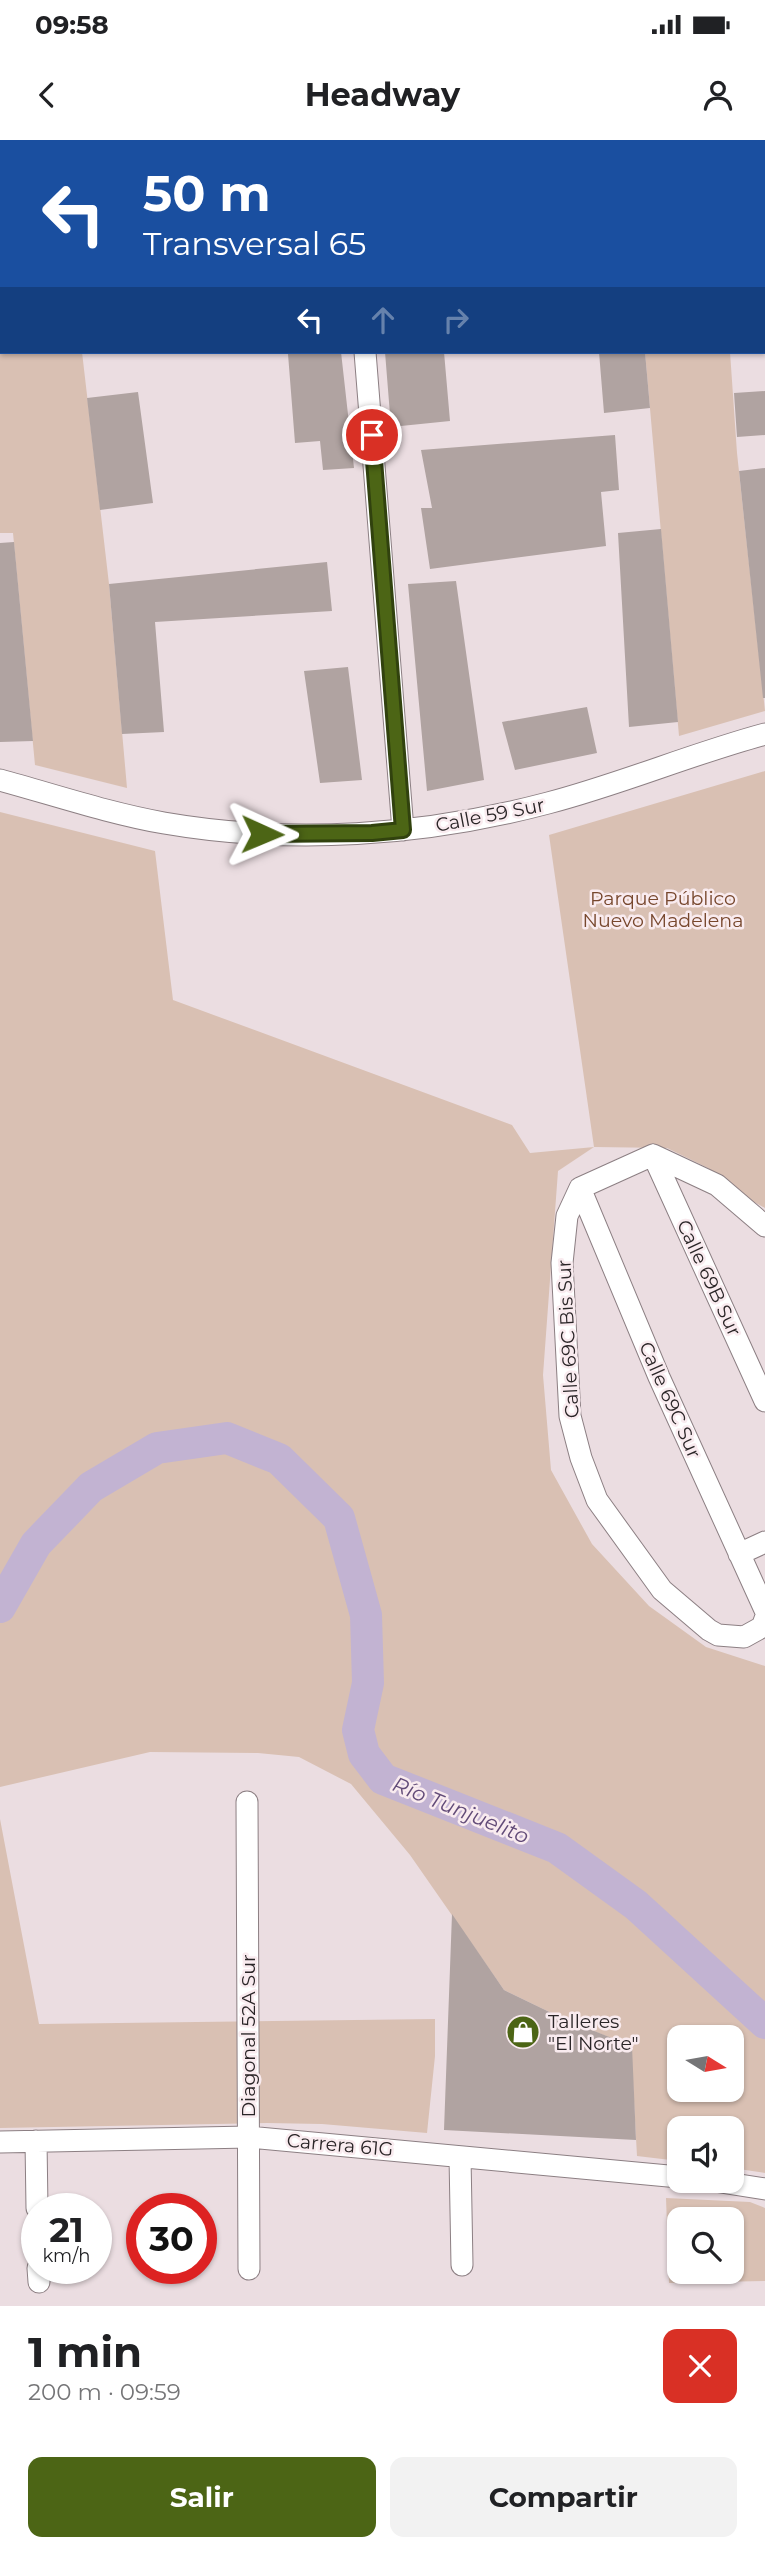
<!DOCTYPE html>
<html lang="es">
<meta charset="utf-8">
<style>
:root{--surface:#fff;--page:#f2f2f2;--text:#202124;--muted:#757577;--accent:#4c6515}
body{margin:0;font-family:Montserrat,sans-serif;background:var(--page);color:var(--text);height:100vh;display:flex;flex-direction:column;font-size:26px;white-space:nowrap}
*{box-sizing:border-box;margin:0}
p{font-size:23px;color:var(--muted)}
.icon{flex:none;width:38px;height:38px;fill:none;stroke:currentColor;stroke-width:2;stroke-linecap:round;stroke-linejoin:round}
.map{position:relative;height:2166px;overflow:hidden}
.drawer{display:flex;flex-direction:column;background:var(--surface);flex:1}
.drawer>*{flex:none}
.guide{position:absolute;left:0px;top:0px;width:766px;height:214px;box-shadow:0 2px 5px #0004;background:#1a4fa0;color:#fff;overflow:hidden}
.needle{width:46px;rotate:101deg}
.controls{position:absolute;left:667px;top:1885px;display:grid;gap:14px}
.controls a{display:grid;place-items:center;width:77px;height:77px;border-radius:14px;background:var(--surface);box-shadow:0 2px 5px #0004;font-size:35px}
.speed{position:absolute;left:21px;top:2053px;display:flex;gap:14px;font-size:35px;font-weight:700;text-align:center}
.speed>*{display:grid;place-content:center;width:91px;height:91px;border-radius:50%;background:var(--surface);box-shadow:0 2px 5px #0004;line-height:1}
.speed small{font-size:18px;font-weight:400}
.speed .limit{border:10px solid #d22;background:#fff;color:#111}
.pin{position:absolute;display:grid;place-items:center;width:60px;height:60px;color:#fff;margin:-30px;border:4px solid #fff;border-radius:50%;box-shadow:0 2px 7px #0007}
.me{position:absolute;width:77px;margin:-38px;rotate:91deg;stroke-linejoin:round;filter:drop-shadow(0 0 5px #0008)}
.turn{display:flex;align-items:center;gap:24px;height:147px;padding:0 28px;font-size:32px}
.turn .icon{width:91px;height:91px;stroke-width:2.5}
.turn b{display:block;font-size:49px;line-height:60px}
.lanes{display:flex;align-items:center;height:66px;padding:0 28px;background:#0003;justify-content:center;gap:35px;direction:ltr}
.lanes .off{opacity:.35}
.round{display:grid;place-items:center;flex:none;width:74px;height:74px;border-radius:14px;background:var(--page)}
.summary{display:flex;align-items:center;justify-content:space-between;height:119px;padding:0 28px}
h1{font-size:42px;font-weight:700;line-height:52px}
.button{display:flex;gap:14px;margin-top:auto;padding:14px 28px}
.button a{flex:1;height:80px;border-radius:14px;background:var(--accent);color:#fff;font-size:28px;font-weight:700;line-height:80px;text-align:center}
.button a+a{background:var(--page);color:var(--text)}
.status{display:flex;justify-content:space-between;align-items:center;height:49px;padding:0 35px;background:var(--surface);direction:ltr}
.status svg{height:19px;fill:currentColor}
header{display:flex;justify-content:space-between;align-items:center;height:91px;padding:0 28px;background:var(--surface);font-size:32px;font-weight:700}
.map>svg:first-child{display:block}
.green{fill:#d9c0b3;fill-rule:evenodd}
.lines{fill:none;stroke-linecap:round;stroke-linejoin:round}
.river{stroke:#c2b3d2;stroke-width:32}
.building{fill:#b0a3a1}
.street-casing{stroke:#8c7f83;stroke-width:23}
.secondary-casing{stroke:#8c7f83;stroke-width:32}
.street{stroke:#fff;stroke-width:21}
.secondary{stroke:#fff;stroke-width:30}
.route-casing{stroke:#31420e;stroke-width:18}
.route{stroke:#4c6515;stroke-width:12}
.labels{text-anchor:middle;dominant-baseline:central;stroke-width:5;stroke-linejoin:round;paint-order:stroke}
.street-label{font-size:19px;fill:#2a2527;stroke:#f9ebef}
.park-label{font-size:19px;fill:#77472d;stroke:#f9ebef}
.poi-label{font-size:19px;fill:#2a2527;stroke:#f9ebef;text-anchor:start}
.water-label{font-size:21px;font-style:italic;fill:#624b78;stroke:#f9ebef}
</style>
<div class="status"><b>09:58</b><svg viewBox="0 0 49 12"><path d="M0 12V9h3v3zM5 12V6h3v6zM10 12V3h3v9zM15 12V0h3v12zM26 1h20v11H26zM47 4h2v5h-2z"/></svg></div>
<header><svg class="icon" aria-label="back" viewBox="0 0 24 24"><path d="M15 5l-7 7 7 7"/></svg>Headway<svg class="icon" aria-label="person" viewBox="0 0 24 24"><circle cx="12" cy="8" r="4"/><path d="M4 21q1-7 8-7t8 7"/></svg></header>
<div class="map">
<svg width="765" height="2166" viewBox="0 0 765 2166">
<rect width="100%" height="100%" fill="#ebdde1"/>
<!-- green -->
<path class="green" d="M0 136 2 212H82L109 444 127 648 35 625 13 393H0Z
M645 212H730L737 313 765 571 679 596Z
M765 631V1068L745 1057 708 1028 667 1008 594 1007 558 1031 543 1235 551 1330 592 1404 649 1466 706 1507 765 1526V2033L732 2028V1988H679V2021L637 2016 631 1906 564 1879 504 1850 410 1715 351 1644 299 1617 258 1613 150 1612 0 1647V672L155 711 173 860 512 985 530 1013 594 1007 549 695ZM679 1897H732V1950H679Z
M0 1679 39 1884 435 1879V1916L427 1993 322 1984 267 1983 0 1988Z
M666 2058 750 2062 765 2068V2141L669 2143ZM679 2079H732V2132H679Z"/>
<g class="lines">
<!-- river -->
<path class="river" d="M0 1467 36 1404 91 1347 157 1308 227 1298 279 1319 339 1378 366 1475 368 1543 358 1590 364 1614 383 1639 557 1708 636 1765 765 1883"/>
</g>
<!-- building -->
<path class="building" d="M305 212H341L354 328 323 330 320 301 295 303 288 214Z
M385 212H444L450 281 391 287Z
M599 212H645L650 268 604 273Z
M765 251V295L737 297 734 253Z
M138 252 153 363 100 370 87 258Z
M615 295 619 350 601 352 606 406 430 429 421 368H432L421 310Z
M765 328V558H763L739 331Z
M661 389 678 582 629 587 618 393Z
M14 402 33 601 0 602V403Z
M327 422 332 471 155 482 164 592 122 594 109 444Z
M456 441 484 640 427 651 408 444Z
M348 527 362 640 320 643 304 531Z
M587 567 597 613 515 630 502 582Z
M452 1774 504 1850 564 1879 632 1906 636 2000 444 1990Z"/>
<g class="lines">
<defs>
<path id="street" d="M408 0V2
M365 212 403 690
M0 640C55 655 108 673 164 683 291 705 423 696 548 663 621 644 691 614 765 594
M653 1015 580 1048 567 1076 562 1123 570 1276 581 1318 597 1360 662 1450 709 1490 718 1495 744 1497 762 1487 765 1479
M653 1015 765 1261
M653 1015 717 1045 765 1086
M580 1048 659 1237 765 1470
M739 1414 765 1402
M247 1662 249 2129
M36 2001 37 2068
M0 2002 249 1997 679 2037
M460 2017 462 2125
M708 2040 765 2049
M38 2128 39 2142"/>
<path id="secondary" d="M0 78 2 79
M0 115H2"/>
</defs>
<!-- street casing -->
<use href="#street" class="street-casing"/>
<!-- secondary casing -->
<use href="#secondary" class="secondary-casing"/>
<!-- street -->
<use href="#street" class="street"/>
<!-- secondary -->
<use href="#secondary" class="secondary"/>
</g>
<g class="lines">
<defs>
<path id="route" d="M262 694 372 693 403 690 372 295"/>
</defs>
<!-- route casing -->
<use href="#route" class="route-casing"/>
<!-- route -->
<use href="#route" class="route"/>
</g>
<!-- icons -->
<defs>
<symbol id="shop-disc" viewBox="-11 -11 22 22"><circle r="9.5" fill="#4c6515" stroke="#f9ebef"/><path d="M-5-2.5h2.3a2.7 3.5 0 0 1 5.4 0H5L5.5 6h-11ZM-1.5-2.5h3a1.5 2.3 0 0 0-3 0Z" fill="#fff"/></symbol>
</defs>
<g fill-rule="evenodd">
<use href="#shop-disc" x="504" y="1873" width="38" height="38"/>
</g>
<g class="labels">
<!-- street labels -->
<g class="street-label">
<text transform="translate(490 675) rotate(-11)">Calle 59 Sur</text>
<text transform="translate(709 1138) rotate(65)">Calle 69B Sur</text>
<text transform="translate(568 1199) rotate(-93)">Calle 69C Bis Sur</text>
<text transform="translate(670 1260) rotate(66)">Calle 69C Sur</text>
<text transform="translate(248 1896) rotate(-90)">Diagonal 52A Sur</text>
<text transform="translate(340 2005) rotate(5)">Carrera 61G</text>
</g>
<!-- park labels -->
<g class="park-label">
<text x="663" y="758">Parque Público<tspan x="663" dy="22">Nuevo Madelena</tspan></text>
</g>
<!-- poi labels -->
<g class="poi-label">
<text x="548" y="1881">Talleres<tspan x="548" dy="22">"El Norte"</tspan></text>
</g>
<!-- water labels -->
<g class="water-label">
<text transform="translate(461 1670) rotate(22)">Río Tunjuelito</text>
</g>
</g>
</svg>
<div class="controls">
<a><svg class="needle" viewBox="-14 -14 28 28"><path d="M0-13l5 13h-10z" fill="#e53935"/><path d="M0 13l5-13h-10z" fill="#757577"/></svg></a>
<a><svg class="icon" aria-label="sound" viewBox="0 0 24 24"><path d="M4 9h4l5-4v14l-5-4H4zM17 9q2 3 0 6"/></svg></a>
<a><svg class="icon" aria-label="search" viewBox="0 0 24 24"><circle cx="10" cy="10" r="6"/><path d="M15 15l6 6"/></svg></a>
</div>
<div class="speed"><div>21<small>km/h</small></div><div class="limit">30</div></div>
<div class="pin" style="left:372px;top:295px;background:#d93025"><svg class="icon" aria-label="arrive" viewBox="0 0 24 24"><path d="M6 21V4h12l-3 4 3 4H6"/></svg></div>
<svg class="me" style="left:262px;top:694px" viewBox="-20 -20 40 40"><path d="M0-17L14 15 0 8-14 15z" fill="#4c6515" stroke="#fff" stroke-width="4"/></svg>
<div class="guide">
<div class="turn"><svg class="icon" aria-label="left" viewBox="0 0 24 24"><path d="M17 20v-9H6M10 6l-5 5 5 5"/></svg><div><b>50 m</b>Transversal 65</div></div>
<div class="lanes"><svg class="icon" aria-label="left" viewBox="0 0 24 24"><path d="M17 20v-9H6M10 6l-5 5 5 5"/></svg><svg class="icon off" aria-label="ahead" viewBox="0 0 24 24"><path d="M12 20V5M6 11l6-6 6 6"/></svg><svg class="icon off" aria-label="right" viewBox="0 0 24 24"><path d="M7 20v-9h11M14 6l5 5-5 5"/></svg></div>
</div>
</div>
<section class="drawer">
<div class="summary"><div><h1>1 min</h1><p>200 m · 09:59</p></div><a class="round" style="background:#d93025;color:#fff"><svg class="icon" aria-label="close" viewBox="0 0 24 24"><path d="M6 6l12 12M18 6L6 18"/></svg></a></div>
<div class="button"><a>Salir</a><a>Compartir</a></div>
</section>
